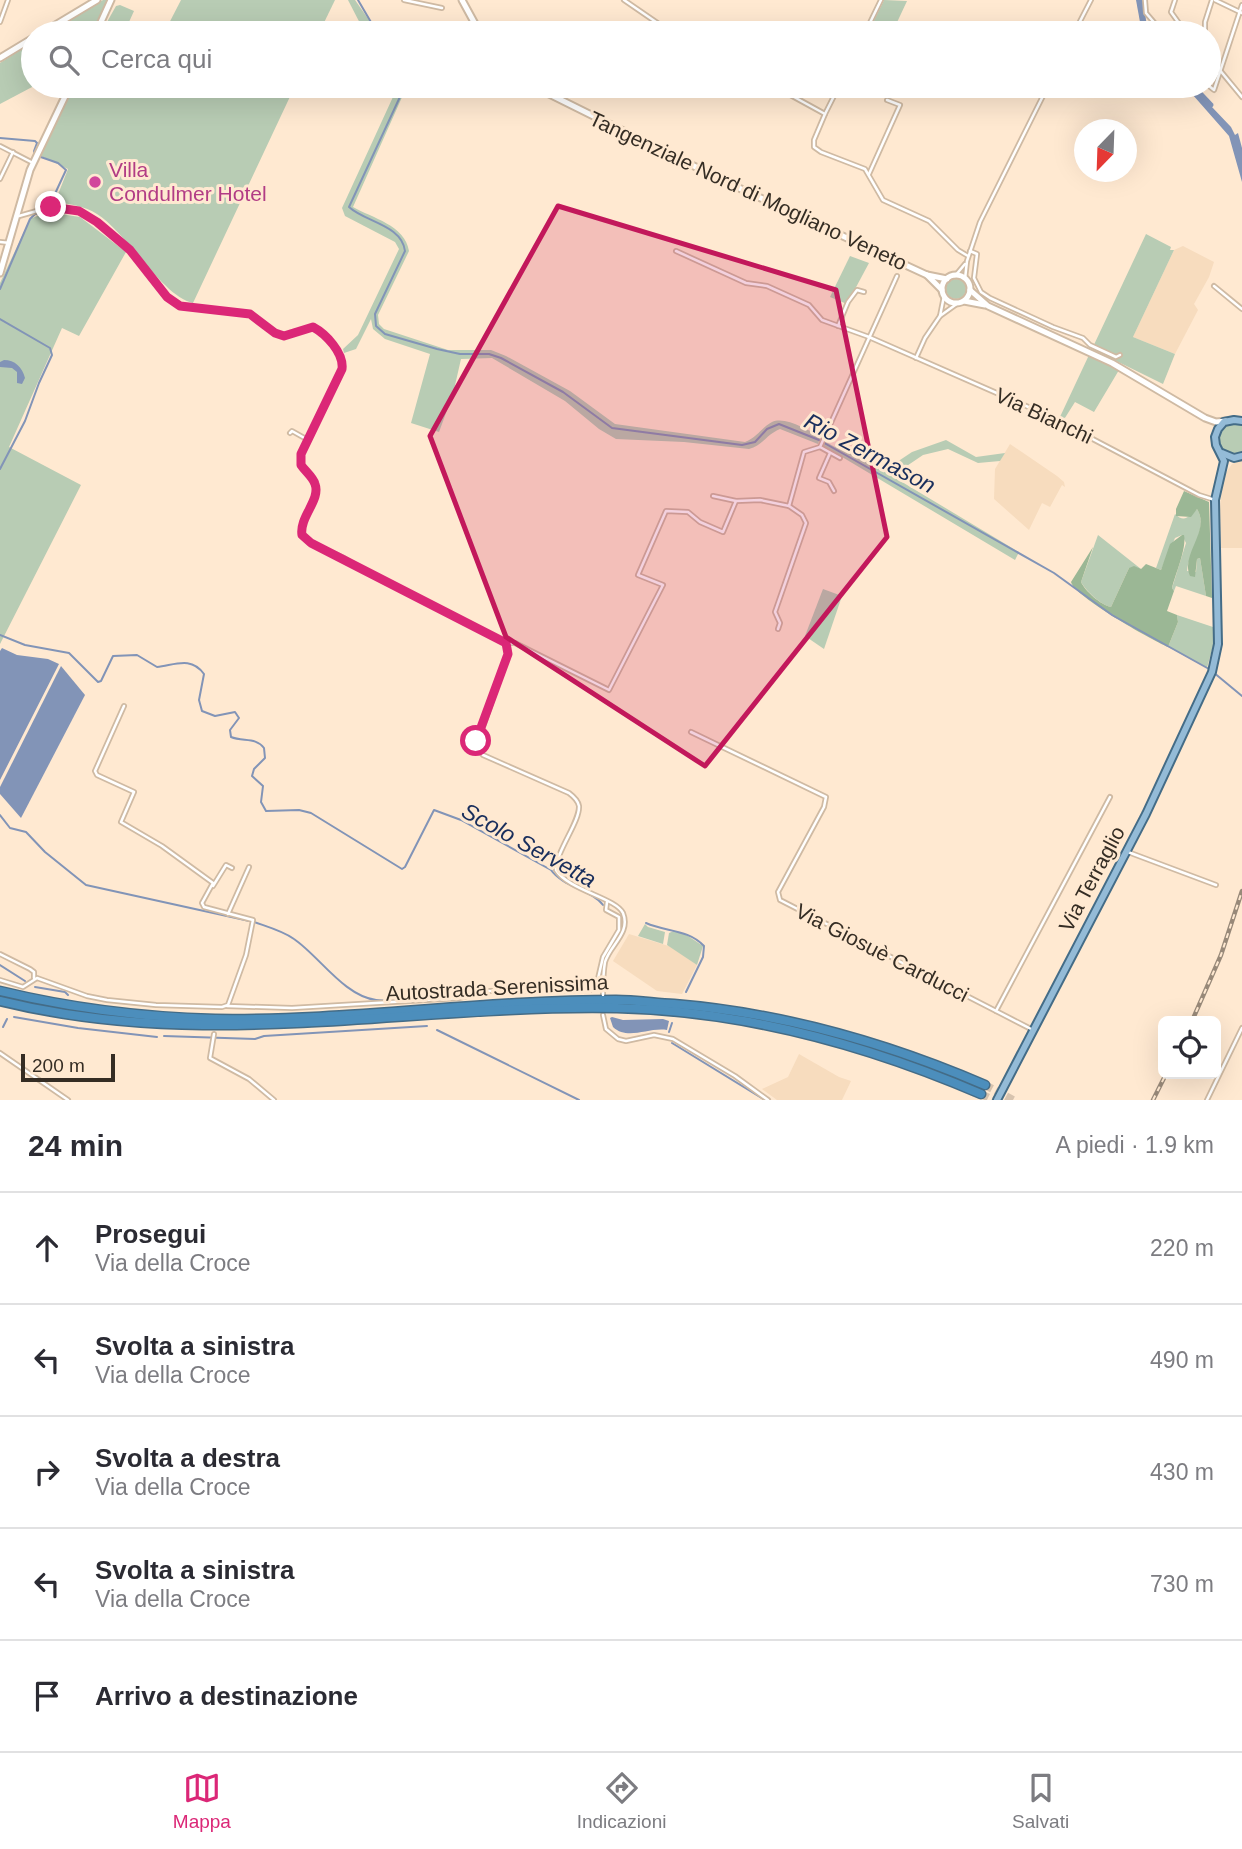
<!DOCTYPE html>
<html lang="it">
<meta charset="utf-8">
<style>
:root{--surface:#fff;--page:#f7f7f7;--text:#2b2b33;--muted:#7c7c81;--line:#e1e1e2;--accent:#db2777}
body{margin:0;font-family:Arial,sans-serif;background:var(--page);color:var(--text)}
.controls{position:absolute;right:21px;bottom:21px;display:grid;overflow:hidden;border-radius:10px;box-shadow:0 7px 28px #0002}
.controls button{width:63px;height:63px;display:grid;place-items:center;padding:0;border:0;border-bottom:2px solid var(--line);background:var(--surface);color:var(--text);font:35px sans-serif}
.compass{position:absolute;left:1074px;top:119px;width:63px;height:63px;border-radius:50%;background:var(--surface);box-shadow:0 7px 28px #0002;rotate:203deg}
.scale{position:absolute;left:21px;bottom:18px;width:94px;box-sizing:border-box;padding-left:7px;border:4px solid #352d24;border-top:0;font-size:19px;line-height:24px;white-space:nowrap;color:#352d24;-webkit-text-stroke:5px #ffe9d1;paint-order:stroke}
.stop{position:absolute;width:21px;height:21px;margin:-16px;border:5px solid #db2777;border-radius:50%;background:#fff}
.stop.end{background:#db2777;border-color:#fff;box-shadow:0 2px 7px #0008}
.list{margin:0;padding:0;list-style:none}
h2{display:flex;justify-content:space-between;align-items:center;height:91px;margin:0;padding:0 28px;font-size:30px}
h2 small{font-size:23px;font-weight:400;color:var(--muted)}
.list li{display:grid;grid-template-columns:46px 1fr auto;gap:21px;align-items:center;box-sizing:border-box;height:112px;padding:0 28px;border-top:2px solid var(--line)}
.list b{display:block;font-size:26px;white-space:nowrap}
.list p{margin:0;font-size:23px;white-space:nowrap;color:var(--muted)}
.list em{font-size:23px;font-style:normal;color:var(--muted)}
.icon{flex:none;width:38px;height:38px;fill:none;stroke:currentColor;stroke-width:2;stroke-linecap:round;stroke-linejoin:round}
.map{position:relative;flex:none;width:1242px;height:1100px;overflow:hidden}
.search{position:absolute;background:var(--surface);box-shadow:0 7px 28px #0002;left:21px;right:21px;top:21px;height:77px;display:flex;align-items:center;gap:18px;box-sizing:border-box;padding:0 24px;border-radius:38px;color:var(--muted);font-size:26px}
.sheet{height:651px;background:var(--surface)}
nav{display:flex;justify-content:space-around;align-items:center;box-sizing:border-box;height:98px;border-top:2px solid var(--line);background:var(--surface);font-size:19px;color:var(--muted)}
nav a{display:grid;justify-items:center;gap:4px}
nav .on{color:var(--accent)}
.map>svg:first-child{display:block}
.built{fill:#f7dcbe}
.green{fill:#b8ccb4}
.forest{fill:#9bb795}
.water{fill:#8294b7}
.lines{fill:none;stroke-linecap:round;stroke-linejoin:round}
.stream{stroke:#8294b7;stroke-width:2}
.river{stroke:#8294b7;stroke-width:5}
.highway-tunnel{stroke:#d7c3ae;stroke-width:8;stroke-dasharray:8 4;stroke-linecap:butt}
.street-casing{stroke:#cfbaa3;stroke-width:6}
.secondary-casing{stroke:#cfbaa3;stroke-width:9}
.primary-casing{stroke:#446c87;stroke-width:10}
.highway-casing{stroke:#446c87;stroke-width:11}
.street{stroke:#fff;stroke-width:2.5}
.secondary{stroke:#fff;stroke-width:5}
.primary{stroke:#94bbd7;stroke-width:6}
.highway{stroke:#4c8ebc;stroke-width:8}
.rail-casing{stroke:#988979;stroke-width:4.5}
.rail{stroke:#ffe9d1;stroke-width:2;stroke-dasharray:5;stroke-linecap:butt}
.route{stroke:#db2777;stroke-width:9}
.marked{fill:#c2185b;fill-opacity:0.2;stroke:#c2185b;stroke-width:5;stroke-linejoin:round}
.hotel-dot{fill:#d1479c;stroke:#ffe9d1;stroke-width:2.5}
.labels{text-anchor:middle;stroke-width:6;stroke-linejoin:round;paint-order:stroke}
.hotel-label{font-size:21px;fill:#b23c85;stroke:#ffe9d1;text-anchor:start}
.street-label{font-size:21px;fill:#352d24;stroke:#ffe9d1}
.water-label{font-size:23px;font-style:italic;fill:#192e5c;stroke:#ffe9d1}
</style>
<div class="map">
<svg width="1242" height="1100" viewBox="0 0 1242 1100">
<rect width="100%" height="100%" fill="#ffe9d1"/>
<g class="built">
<path d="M1183 246 1214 262 1209 277 1194 304 1198 310 1175 354 1133 337 1174 250Z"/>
<path d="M1010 444 1057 476 1064 482 1065 487 1062 485 1050 507 1042 503 1029 530 994 499 995 469Z"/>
<path d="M1242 460V548H1221L1220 508 1223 477 1232 464Z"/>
<path d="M629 934 672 947 697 965 682 994 657 991 613 961Z"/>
<path d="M799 1054 839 1077 851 1081 842 1100H777L762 1089 788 1077Z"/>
</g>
<g class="green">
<path d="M103 0H108L93 33H48Z"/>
<path d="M181 0H335L319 33H164Z"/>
<path d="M348 0H355L378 33H365Z"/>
<path d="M884 0 907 1 892 33 869 31Z"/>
<path d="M120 5 134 11 124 33H112L106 30 107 22 116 6Z"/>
<path d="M33 42 34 86 0 104V63Z"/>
<path d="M74 86H295L193 303C163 297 128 234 97 214 85 206 69 204 55 202L68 169 39 155Z"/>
<path d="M398 86H407L353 207C372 218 405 225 409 251L378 315 379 324 384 329 448 350H491L506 356 570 391 615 424 745 442C759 436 762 427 772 422 786 416 808 431 821 436L818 444 780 429C767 434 762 446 749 449L684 442 616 439 599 429 565 401 492 358 461 359 453 394 439 432 411 423 430 354 385 339 373 329 371 319 356 349 344 353 343 349 358 335 399 249 395 242 345 216 342 208Z"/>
<path d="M47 212 80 217 126 252 79 336 62 328 9 447 81 485 0 644V283L30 219Z"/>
<path d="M1146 234 1171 247 1170 250H1174L1133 337 1175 354 1163 384 1092 349Z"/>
<path d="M850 256 869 263 847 304 830 297Z"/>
<circle cx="956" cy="289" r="10"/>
<path d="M1089 355 1119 370 1094 412 1075 402 1063 421 1059 419Z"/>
<path d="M1231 423 1242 425V454L1236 455 1222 449C1216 438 1219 428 1231 423Z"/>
<path d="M946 440 976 457 1005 453 1000 461 978 463 948 449 923 455 892 476 1019 552 1015 560 822 445 824 441 835 447 837 442 885 470 912 452Z"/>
<path d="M1197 509C1209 527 1189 551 1187 571L1196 572 1197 559 1200 558 1206 596 1176 586 1174 591 1172 588 1186 543 1182 535 1175 538 1161 570 1156 568 1175 514C1185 524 1190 515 1197 509Z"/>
<path d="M1098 535 1141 569 1129 568 1111 607C1101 605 1086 591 1081 582Z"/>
<path d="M823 589 842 596 824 649 805 636Z"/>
<path d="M1177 615 1213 627V646L1207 668 1168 647 1178 622Z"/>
<path d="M645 924 648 927 665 932 663 944 638 936Z"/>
<path d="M674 931 685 934 703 946 697 965 667 945 669 933Z"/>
</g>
<g class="forest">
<path d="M1184 491 1209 502 1212 598 1206 596 1200 558 1197 559 1195 577 1190 576C1180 554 1211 531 1197 509L1191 517 1176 516V509Z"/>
<path d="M1182 535H1184C1187 548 1175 575 1172 588L1174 591 1167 611 1177 615 1178 622 1168 647C1150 639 1075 597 1071 582L1093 547 1081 582C1085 591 1101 605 1111 607L1129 568 1134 566 1141 569 1146 564 1161 570 1170 544Z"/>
</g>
<g class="water">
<path d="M1136 0H1143L1148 33H1142Z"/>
<path d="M1185 86H1192L1231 127 1235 135 1238 133 1242 148V182L1229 136Z"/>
<path d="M4 360C15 360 22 367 25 378L22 384 17 383V372L12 368 0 367V362Z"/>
<path d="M2 648 17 655 48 659 59 664 0 780V651Z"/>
<path d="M61 666 85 695 21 818 0 794V787Z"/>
<path d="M612 1017 623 1020 663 1019 669 1021 667 1030C648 1027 628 1041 613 1027L610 1018Z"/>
</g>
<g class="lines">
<g class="stream">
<path d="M358 0 375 29 380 33"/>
<path d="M405 86 349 207C365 222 402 225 405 251L375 314 376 326 385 334 437 349 460 354H489L501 358 563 392 612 428 742 445 755 442 767 429 779 424 819 440 1054 573 1112 615 1209 669"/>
<path d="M0 138 35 141 37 143 34 151 35 155 58 163 66 170 47 211 35 214 30 219 0 289"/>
<path d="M0 319 50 348 52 355 39 383 25 421 0 469"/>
<path d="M0 635 25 645 69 653 98 682 101 681 113 656 137 655 157 667C175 665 191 656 204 674L199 700 202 711 215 716 235 712 239 718 230 730 231 737C243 742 256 737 264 748L265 758 254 769 252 776 263 786 261 802 266 811 299 810 311 813 402 869 405 867 434 810 461 820 551 870C563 887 592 890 603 905"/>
<path d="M1213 672 1242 696"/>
<path d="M0 815 10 828 26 832 45 852 86 885 254 922C268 927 283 931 294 939 319 956 344 996 376 1000 391 1002 409 998 425 996"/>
<path d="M646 923C666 932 688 929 704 946L703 957 686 992"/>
<path d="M0 965 25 981"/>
<path d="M35 987 65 992 68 995"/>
<path d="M14 1017 78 1028 157 1037"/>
<path d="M3 1027 7 1019"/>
<path d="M437 1030 579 1100"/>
<path d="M669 1032 672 1023"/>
<path d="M164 1036 255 1039 264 1036 427 1026"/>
<path d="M672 1043 765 1100"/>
</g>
<path class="river" d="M1193 86 1211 105"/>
<g class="highway-tunnel">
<path d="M985 1085 1013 1100"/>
<path d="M981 1094 993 1100"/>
</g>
<defs>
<g id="street">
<path d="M404 0 442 8"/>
<path d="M624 0 672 33"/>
<path d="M1145 0 1146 13 1163 33"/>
<path d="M1175 0 1171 12 1186 33"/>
<path d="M1215 0 1242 13"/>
<path d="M0 22 8 0"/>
<path d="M865 33 881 0"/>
<path d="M1074 33 1091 0"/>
<path d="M1205 33V22L1212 0"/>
<path d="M1209 57 1242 97"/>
<path d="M774 86 825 114 814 140V147L821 152 865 169 883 200 929 221 958 250 968 256"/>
<path d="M869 86 871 87"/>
<path d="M1209 86 1214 90 1242 5"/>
<path d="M825 114 839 86"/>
<path d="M0 146 33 163"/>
<path d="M869 174 900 105 887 100"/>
<path d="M0 179 13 152"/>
<path d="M19 216 51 207 84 213 130 250 167 297 180 306 250 314 275 333 284 336 313 327C326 334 344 353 342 369L301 454V465C305 471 313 477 315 484 321 500 300 517 302 535L311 543 344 558 367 572 506 643 508 654 476 747 483 755 569 793C573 796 578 800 579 806 580 822 556 851 556 870 568 890 616 898 623 913 631 933 610 945 605 962 603 973 603 984 603 995"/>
<path d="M0 242 10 243"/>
<path d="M676 251 746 283 767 286 809 305 822 320 869 337 1049 416 1199 495 1215 500"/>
<path d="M970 251 977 254 974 278 981 292 990 298 1053 327 1083 338 1090 345 1116 357 1120 355"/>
<path d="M955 276 965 264"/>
<path d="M965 279 967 261 980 222 1048 86"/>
<path d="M1214 286 1242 309"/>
<path d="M944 296 940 316 958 303"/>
<path d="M838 326 848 302 857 290 864 292"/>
<path d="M916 358 925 338 940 316"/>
<path d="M290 433 292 431 308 440"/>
<path d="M820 447 840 458"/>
<path d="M830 453 819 478 829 482 834 491"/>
<path d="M713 496 736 501"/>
<path d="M778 629 780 623 775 612 806 523 802 515 789 506"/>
<path d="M506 643H515L609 690 663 585 638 575 666 511 688 512 700 522 723 532 736 501 760 500 789 506 804 452 820 447 897 276"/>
<path d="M691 732 826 797 824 807 778 892 780 900 1033 1030"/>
<path d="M1128 852 1216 885"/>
<path d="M213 886 226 865 232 868"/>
<path d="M228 914 249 867"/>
<path d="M0 954 30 969 34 972V978"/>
<path d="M0 980 23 987 37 978 87 996 107 1000 156 1005 222 1007 228 1005 246 955 253 920 204 907 202 903 213 883 162 846 121 822 134 792 97 775 95 771 124 706"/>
<path d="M227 1006 292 1008 459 998 488 991 592 990 597 983 603 957 619 930V917L606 910 607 902"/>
<path d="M996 1011 1110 797"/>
<path d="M603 1015 606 1029 618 1039 626 1041 654 1035 673 1039 735 1076 768 1100"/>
<path d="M214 1034 210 1058 249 1079 274 1100"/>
<path d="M0 1053 68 1100"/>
<path d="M1207 1100 1242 1028"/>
</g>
<g id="secondary">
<path d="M462 0 480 33"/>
<path d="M42 33 97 0"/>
<path d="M96 33 111 0"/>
<path d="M0 58 33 38"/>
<path d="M533 86 726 182 927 275 947 279"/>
<path d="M0 273 30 170 70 86"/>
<path d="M927 275 942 290"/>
<circle cx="956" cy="289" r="14"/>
<path d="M970 290 988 306 1112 363 1205 418 1216 422 1226 421"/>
<path d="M964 301 985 305"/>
</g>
<g id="primary">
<path d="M1222 453 1234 458 1242 456"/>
<path d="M997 1100 1146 814 1212 672 1218 644 1215 500 1224 461 1216 445 1215 437 1218 429 1224 422 1234 420 1242 421"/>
</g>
<g id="highway">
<path d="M0 991C70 1008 142 1017 215 1019 349 1021 482 1000 616 1000 635 1000 655 1003 674 1004 783 1013 885 1042 985 1085"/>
<path d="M0 1001C210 1053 407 1004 617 1008 744 1011 865 1044 981 1094"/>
</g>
</defs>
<use href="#street" class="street-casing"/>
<use href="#secondary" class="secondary-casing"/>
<use href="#primary" class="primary-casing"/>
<use href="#highway" class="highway-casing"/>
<use href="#street" class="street"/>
<use href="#secondary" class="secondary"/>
<use href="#primary" class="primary"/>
<use href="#highway" class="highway"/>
<defs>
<g id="rail">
<path d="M1192 1021 1221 955 1242 891"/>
<path d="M1153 1100 1166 1074"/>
</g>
</defs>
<use href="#rail" class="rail-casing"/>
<use href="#rail" class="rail"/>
</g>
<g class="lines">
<path class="route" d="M51 207 79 211 97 222 130 250 167 297 180 306 250 314 275 333 284 336 313 327C326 334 344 353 342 369L301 454V465C305 471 313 477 315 484 321 500 299 517 302 535L311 543 506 643 508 654 476 741"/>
</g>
<path class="marked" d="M558 206 836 290 887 537 705 766 506 637 430 436Z"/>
<circle class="hotel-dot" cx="95" cy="182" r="7"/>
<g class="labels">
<g class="hotel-label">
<text x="109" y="177">Villa<tspan x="109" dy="24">Condulmer Hotel</tspan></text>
</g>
<g class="street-label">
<text transform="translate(748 191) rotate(25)" y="7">Tangenziale Nord di Mogliano Veneto</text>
<text transform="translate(1044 416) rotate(25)" y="7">Via Bianchi</text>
<text transform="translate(1092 879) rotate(-62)" y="7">Via Terraglio</text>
<text transform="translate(882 953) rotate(27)" y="7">Via Giosuè Carducci</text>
<text transform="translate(497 988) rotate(-3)" y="7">Autostrada Serenissima</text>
</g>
<g class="water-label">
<text transform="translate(870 453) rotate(28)" y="8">Rio Zermason</text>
<text transform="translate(529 845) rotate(29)" y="8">Scolo Servetta</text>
</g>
</g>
</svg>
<div class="controls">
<button><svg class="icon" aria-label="locate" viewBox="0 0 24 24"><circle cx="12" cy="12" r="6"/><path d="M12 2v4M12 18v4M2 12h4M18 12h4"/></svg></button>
</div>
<svg class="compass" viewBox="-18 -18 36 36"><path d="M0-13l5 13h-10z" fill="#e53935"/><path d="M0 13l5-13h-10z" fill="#7c7c81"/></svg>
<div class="scale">200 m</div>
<div class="stop" style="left:476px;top:741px"></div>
<div class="stop end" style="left:51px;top:207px"></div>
<div class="search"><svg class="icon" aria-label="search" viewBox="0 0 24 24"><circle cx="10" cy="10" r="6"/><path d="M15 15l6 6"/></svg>Cerca qui</div>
</div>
<section class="sheet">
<h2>24 min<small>A piedi · 1.9 km</small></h2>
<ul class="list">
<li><svg class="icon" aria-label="ahead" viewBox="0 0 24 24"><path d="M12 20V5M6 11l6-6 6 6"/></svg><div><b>Prosegui</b><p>Via della Croce</p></div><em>220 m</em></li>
<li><svg class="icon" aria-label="left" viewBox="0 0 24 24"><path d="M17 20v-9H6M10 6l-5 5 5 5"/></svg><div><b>Svolta a sinistra</b><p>Via della Croce</p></div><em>490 m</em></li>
<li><svg class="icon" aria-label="right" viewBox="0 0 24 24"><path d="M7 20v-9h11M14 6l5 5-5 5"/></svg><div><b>Svolta a destra</b><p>Via della Croce</p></div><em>430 m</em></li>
<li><svg class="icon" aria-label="left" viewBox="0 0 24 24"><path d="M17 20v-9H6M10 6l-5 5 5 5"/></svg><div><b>Svolta a sinistra</b><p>Via della Croce</p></div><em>730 m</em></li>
<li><svg class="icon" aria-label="arrive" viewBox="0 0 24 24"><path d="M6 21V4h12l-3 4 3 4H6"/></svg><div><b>Arrivo a destinazione</b></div></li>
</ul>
</section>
<nav>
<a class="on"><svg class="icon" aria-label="map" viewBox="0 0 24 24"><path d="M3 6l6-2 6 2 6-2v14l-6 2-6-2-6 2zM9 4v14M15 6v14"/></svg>Mappa</a>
<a><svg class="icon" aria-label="directions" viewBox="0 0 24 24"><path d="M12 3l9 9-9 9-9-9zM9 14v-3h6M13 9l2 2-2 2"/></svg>Indicazioni</a>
<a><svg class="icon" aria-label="saved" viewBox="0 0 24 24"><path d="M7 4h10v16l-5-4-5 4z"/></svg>Salvati</a>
</nav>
